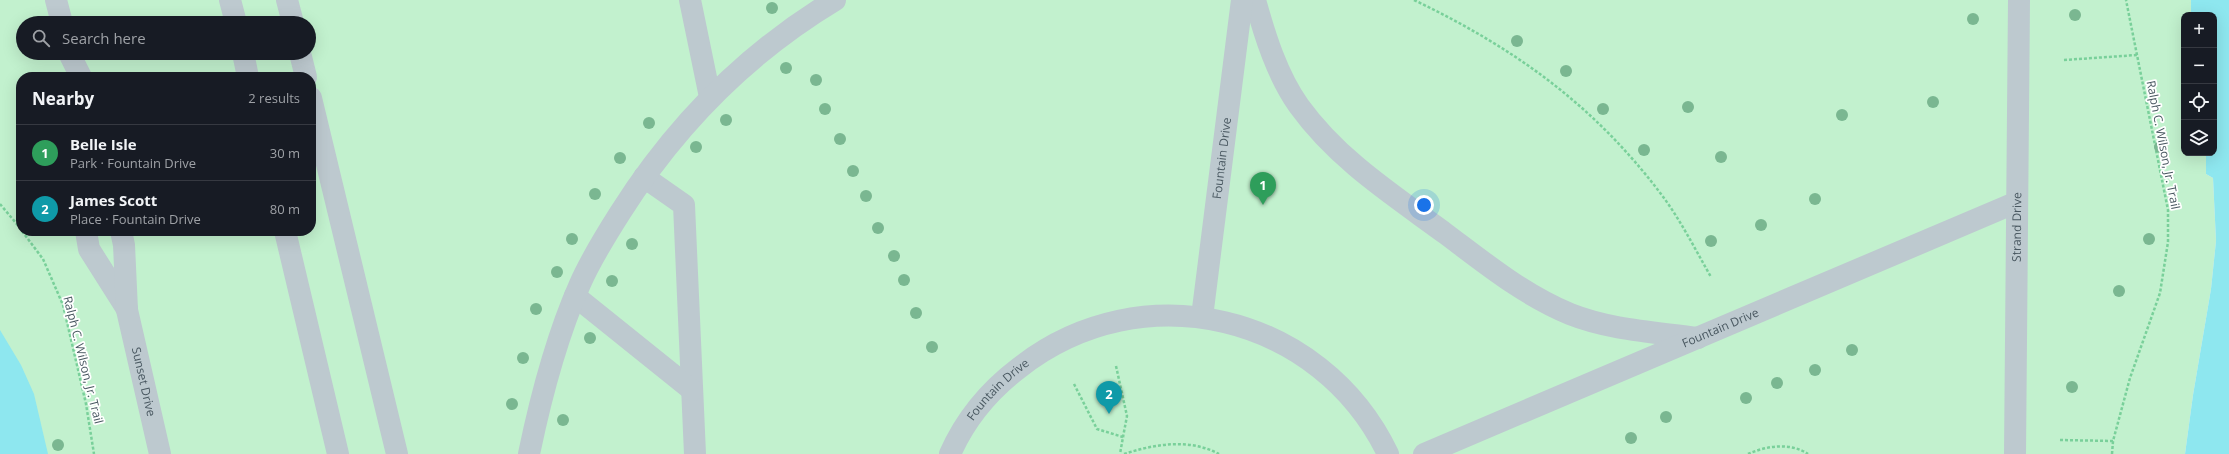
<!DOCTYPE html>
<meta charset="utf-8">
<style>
:root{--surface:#171b24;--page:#242831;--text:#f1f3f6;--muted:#9ea1a6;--line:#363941;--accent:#178dea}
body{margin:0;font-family:"Open Sans",sans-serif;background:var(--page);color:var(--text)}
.controls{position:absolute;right:12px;top:12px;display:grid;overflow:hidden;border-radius:8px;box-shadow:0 4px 16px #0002}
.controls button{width:36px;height:36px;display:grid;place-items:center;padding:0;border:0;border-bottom:1px solid var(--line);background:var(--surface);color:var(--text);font:20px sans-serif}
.you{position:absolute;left:1424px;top:205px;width:14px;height:14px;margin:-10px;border:3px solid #fff;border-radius:50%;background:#1a73e8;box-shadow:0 0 0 6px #1a73e833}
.badge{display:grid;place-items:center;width:26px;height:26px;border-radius:50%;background:var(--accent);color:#fff;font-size:13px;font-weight:700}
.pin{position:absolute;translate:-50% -33px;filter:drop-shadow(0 1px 2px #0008)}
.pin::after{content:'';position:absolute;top:21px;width:14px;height:12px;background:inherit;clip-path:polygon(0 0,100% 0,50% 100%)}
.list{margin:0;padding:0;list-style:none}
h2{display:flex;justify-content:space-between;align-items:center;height:52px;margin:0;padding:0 16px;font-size:17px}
h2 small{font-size:13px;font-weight:400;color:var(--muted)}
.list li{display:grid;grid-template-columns:26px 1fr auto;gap:12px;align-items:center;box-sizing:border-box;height:56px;padding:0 16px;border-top:1px solid var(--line)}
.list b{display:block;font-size:15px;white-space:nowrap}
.list p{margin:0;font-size:13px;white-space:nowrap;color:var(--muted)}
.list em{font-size:13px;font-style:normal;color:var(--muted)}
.icon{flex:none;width:22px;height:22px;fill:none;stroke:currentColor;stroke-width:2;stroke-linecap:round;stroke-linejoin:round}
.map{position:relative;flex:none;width:2229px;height:454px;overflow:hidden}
.search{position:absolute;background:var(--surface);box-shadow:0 4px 16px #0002;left:16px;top:16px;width:300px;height:44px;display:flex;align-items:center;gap:10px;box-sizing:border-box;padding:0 14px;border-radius:22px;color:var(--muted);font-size:15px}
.panel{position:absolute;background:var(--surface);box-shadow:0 4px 16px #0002;left:16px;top:72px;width:300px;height:164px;border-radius:16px}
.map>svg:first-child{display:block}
.green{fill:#c2f1ce;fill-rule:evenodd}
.water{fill:#8ee7ef}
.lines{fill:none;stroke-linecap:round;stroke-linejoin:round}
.path{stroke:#79d09a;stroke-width:2.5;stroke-dasharray:3 2;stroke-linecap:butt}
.minor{stroke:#bdc9cf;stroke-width:22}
.tree{fill:#7ab791}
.labels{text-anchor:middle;stroke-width:3.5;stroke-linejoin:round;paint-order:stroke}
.street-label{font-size:12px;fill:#495861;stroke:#fff}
</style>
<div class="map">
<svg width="2229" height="454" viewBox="0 0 2229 454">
<rect width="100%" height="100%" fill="#f5f2f3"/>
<path class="green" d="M0 0H2191V15H2184V153H2206V174L2213 178 2216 241 2211 289 2193 395 2185 454H0ZM23 23H309V53H23ZM21 77H311V231H21Z"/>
<g class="water">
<path d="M2191 0H2229V454H2185L2193 395 2211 289 2216 241 2213 178 2206 174V153H2214V15H2191Z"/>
<path d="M0 330 21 365 34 394 48 454H0Z"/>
</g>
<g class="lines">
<g class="path">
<path d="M1414 0C1514 48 1593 104 1661 194 1680 219 1695 249 1711 277"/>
<path d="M2064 60 2137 55"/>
<path d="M0 204 21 229"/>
<path d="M22 231 43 259 63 305 86 404 94 454"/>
<path d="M1116 366 1127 416 1123 437"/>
<path d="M1074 384 1097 429 1123 437 1120 454"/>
<path d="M2060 440 2113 441"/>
<path d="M1124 454C1155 444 1189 438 1219 454"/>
<path d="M1748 454C1766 446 1790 442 1808 454"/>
<path d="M2112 454 2113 441 2130 378 2160 293 2168 242V210L2126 0"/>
</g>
<g class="minor">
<path d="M56 0 62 23"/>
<path d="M230 0 236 23"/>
<path d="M287 0 293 23"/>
<path d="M690 0 710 97"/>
<path d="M1255 0C1265 36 1277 75 1299 106 1338 160 1393 195 1446 234 1486 264 1524 295 1570 314 1610 330 1655 332 1698 338"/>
<path d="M69 53 81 77"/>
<path d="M243 53 248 77"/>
<path d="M300 53 306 77"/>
<path d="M311 98 397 454"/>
<path d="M644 177 684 205 695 454"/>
<path d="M86 231 89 249 127 309"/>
<path id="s1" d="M121 231 124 245 127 310 160 454"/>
<path d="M285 231 338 454"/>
<path d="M575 296 692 390"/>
<path id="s2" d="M1202 317 1242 0"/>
<path d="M529 454C541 396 556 338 580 284 591 259 606 235 620 213 675 126 747 53 835 0"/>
<path id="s3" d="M950 454C965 420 990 390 1019 368 1142 271 1321 314 1388 454"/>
<path id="s4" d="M1424 454 2017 202"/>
<path id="s5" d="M2015 454 2019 0"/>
</g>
</g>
<g class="tree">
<circle cx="772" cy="8" r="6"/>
<circle cx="2075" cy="15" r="6"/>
<circle cx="1973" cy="19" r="6"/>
<circle cx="1517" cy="41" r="6"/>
<circle cx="786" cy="68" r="6"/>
<circle cx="1566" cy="71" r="6"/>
<circle cx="816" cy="80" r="6"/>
<circle cx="1933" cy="102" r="6"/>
<circle cx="1688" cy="107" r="6"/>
<circle cx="825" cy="109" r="6"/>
<circle cx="1603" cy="109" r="6"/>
<circle cx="1842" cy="115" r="6"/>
<circle cx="726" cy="120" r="6"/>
<circle cx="649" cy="123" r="6"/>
<circle cx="840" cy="139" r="6"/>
<circle cx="696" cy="147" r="6"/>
<circle cx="2160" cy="147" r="6"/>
<circle cx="1644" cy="150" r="6"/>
<circle cx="1721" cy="157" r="6"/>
<circle cx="620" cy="158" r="6"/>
<circle cx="853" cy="171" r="6"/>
<circle cx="595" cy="194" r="6"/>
<circle cx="866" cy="196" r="6"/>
<circle cx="1815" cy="199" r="6"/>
<circle cx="1761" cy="225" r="6"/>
<circle cx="878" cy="228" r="6"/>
<circle cx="572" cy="239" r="6"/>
<circle cx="2149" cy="239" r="6"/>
<circle cx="1711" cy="241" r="6"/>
<circle cx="632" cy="244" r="6"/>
<circle cx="894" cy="256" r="6"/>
<circle cx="557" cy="272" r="6"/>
<circle cx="904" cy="280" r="6"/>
<circle cx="612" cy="281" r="6"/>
<circle cx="2119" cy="291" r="6"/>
<circle cx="536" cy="309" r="6"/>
<circle cx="916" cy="313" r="6"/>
<circle cx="590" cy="338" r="6"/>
<circle cx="932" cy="347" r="6"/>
<circle cx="1852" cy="350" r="6"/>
<circle cx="523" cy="358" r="6"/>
<circle cx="1815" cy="370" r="6"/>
<circle cx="1777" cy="383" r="6"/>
<circle cx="2072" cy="387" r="6"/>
<circle cx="1746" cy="398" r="6"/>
<circle cx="512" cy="404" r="6"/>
<circle cx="1666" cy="417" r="6"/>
<circle cx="563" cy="420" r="6"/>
<circle cx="1631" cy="438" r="6"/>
<circle cx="58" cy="445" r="6"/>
</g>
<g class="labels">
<g class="street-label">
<text transform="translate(2163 145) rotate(79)" y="4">Ralph C. Wilson, Jr. Trail</text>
<text dy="4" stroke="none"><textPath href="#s2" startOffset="160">Fountain Drive</textPath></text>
<text dy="4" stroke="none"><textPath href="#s5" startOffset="227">Strand Drive</textPath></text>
<text dy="4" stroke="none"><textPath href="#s4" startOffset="322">Fountain Drive</textPath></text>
<text transform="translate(83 360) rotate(76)" y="4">Ralph C. Wilson, Jr. Trail</text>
<text dy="4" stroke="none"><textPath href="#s1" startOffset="153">Sunset Drive</textPath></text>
<text dy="4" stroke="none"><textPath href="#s3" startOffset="81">Fountain Drive</textPath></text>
</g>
</g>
</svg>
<div class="controls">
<button>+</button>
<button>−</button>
<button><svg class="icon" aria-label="locate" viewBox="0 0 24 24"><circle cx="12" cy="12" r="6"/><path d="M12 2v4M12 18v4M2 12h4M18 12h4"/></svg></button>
<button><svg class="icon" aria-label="layers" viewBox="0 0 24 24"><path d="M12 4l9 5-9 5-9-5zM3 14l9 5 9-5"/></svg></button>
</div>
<div class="you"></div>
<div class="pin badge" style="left:1263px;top:205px;background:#2e9e5b">1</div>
<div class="pin badge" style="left:1109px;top:414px;background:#0f9aa8">2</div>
<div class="search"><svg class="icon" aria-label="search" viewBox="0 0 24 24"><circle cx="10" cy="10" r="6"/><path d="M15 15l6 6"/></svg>Search here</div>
<section class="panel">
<h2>Nearby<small>2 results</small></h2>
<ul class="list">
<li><span class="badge" style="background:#2e9e5b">1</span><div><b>Belle Isle</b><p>Park · Fountain Drive</p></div><em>30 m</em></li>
<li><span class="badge" style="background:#0f9aa8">2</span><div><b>James Scott</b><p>Place · Fountain Drive</p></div><em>80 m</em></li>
</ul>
</section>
</div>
